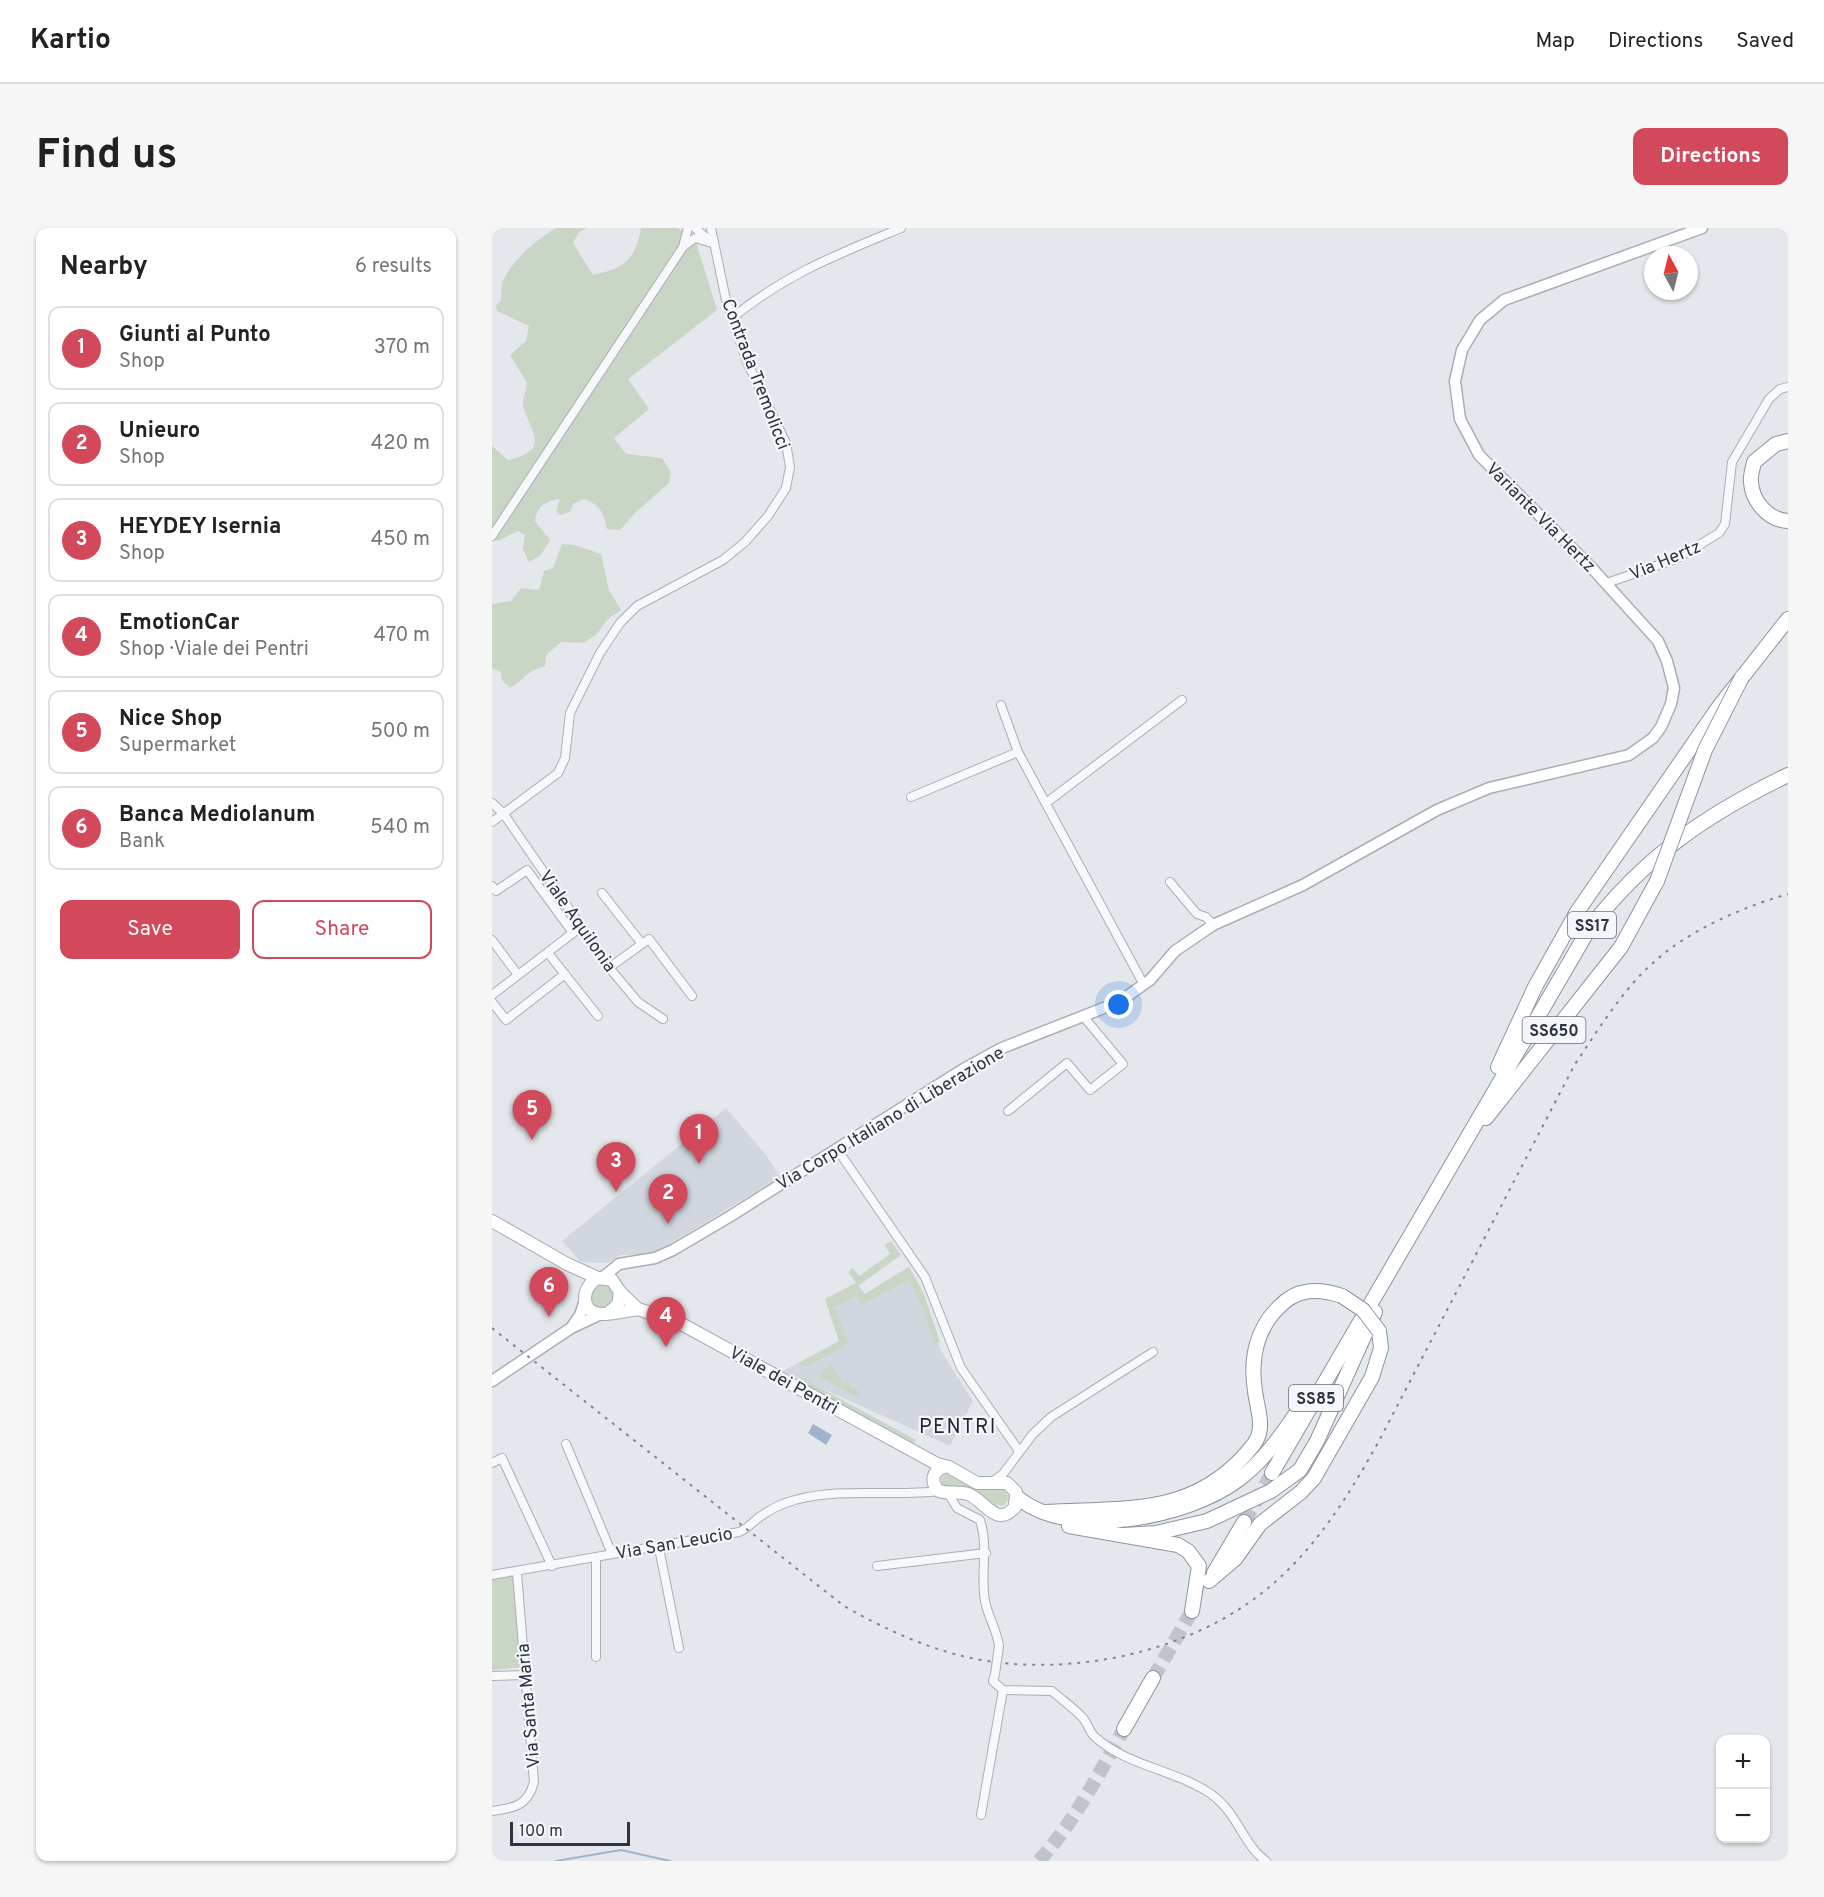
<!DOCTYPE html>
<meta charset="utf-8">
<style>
:root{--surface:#fff;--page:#f6f6f6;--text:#222;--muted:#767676;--line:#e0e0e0;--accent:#d1495b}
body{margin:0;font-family:Overpass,sans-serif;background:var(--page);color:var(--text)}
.controls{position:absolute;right:18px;bottom:18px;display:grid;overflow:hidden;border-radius:12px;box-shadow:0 2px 4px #0004}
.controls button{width:54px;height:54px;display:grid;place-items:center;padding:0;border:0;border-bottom:2px solid var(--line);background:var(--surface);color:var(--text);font:30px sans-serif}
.compass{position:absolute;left:1152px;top:18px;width:54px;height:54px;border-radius:50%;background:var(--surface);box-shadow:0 2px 4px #0004;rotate:353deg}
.scale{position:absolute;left:18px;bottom:15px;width:120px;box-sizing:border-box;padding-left:6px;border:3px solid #2b3445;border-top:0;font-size:16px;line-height:21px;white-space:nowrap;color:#2b3445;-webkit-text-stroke:4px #f4f6f9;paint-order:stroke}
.you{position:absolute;left:627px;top:777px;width:21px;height:21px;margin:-15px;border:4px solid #fff;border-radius:50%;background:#1a73e8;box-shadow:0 0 0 9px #1a73e833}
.badge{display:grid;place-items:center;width:39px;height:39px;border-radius:50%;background:var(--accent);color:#fff;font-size:20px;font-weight:700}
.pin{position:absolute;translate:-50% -50px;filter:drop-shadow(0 2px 3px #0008)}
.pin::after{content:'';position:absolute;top:32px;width:21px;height:18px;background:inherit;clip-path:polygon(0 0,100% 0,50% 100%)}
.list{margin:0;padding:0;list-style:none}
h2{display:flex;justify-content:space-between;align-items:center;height:78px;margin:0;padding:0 24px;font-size:26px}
h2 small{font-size:20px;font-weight:400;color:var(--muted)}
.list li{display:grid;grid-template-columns:39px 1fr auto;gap:18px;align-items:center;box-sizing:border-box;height:84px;margin:0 12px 12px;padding:0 12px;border:2px solid var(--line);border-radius:12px}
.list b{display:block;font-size:22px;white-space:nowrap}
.list p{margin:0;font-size:20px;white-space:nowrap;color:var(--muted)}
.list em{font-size:20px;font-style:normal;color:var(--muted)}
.actions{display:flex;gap:12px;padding:18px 24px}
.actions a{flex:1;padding:14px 0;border:2px solid var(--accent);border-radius:12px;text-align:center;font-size:21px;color:var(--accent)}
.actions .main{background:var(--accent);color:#fff}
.map{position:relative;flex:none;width:1296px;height:1633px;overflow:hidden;border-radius:12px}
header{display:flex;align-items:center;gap:36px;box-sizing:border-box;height:84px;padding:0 30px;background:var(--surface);border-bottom:2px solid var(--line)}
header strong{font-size:28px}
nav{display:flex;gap:33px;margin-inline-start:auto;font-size:21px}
.intro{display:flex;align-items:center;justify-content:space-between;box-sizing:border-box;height:144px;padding:0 36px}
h1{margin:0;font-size:42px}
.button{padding:15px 27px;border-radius:12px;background:var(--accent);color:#fff;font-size:21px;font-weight:700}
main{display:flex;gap:36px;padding:0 36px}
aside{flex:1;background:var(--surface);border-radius:12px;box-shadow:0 2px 4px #0004}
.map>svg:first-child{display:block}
.built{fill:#d2d6de}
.green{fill:#c9d6c5}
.water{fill:#9fb4cc}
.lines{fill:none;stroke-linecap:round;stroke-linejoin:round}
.stream{stroke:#9fb4cc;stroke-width:2}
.highway-tunnel{stroke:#bfc3cb;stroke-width:14;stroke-dasharray:14 7;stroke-linecap:butt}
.street-casing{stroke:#a9aeb7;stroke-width:10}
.secondary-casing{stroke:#a9aeb7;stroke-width:13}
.primary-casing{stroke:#a3abb8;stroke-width:14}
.highway-casing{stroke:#8b94a3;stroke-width:16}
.street{stroke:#f7f8fa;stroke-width:8}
.secondary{stroke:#fff;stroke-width:10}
.primary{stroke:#fff;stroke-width:12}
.highway{stroke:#fff;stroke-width:14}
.rail{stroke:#7d8696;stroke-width:2;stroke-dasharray:3 6;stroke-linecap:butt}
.street-bridge-casing{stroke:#a9aeb7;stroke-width:10;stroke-linecap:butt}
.highway-bridge-casing{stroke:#8b94a3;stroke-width:16;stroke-linecap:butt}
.street-bridge{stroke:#f7f8fa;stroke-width:8}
.highway-bridge{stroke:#fff;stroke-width:14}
.labels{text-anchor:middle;stroke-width:4.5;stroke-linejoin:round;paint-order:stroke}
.shield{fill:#f4f6f9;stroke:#676e7b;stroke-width:1.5}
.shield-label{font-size:16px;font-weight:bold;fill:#2b3445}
.street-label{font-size:18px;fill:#2b3445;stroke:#f4f6f9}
.neighbourhood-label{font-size:20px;letter-spacing:1.5px;fill:#1d2536;stroke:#f4f6f9}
</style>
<header>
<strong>Kartio</strong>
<nav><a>Map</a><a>Directions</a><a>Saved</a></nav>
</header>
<div class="intro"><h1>Find us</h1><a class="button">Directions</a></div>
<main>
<aside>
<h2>Nearby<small>6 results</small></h2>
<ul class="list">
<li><span class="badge">1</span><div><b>Giunti al Punto</b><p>Shop</p></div><em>370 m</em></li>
<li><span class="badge">2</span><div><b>Unieuro</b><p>Shop</p></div><em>420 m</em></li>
<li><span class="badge">3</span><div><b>HEYDEY Isernia</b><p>Shop</p></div><em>450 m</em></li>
<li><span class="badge">4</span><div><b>EmotionCar</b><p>Shop · Viale dei Pentri</p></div><em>470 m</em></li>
<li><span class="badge">5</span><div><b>Nice Shop</b><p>Supermarket</p></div><em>500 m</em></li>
<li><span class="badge">6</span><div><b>Banca Mediolanum</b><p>Bank</p></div><em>540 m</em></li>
</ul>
<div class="actions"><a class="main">Save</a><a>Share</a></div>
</aside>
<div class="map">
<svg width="1296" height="1633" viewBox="0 0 1296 1633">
<rect width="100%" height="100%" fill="#e4e7ec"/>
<g class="built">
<path d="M234 880 274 927 288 949 163 1025 129 1027 115 1035 89 1034 70 1013Z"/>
<path d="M417 1039 449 1123 481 1173 458 1218 291 1143 347 1113 333 1071 364 1055 373 1066Z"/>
</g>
<g class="green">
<path d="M65 0H95L87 4 81 15 101 47C133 40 143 32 149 0H186L204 14 225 82 136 151 157 181 122 210 134 226 170 230 179 244 177 255 144 284 128 302 115 301C112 285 108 277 92 271L81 276 78 284 68 287 64 283 68 271C55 272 44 279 43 293L58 312 49 327 37 334 31 321 33 307 26 303 6 313 0 311V218L16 232C61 221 38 205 31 178 30 172 35 162 35 155L18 127 34 113 37 98 5 83 4 77 9 73C9 65 9 56 13 49 22 31 47 9 65 0Z"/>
<path d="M70 316 83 317 109 326 117 362 129 382 115 392 105 406 92 415 69 414 54 427 53 438C33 444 34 450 18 460L10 452 9 444 0 440V376L19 373 29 360 47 362 52 343 61 340Z"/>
<path d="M399 1013 409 1027 366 1058 373 1066 417 1039 431 1064 448 1114 443 1117 431 1080 417 1052 369 1077 364 1068 343 1079 356 1116 316 1138H308L306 1136 347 1113 333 1071 364 1055 356 1044 361 1040 367 1048 398 1026 393 1017Z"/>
<path d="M110 1054 122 1060 124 1072 114 1082 105 1081 98 1074 99 1060Z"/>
<path d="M340 1137 351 1156 356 1154 360 1161 363 1160 369 1166 365 1169 328 1149 330 1143Z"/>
<path d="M308 1149 424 1212 422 1215 306 1152Z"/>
<path d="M454 1246 484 1260H510L515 1265 516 1272 512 1277 504 1278 482 1263 451 1259 449 1250Z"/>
<path d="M23 1348 32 1439 0 1442V1350Z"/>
</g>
<path class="water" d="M321 1196 340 1207 334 1217 316 1205Z"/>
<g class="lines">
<g class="stream">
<path d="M64 1633 129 1622 178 1633"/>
<path d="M1289 1633 1296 1629"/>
</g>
<g class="highway-tunnel">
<path d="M752 1294 780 1245"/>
<path d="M661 1450 700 1383"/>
<path d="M547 1633C582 1594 607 1546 632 1501"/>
</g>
<defs>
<g id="street">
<path d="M203 0 217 12"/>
<path d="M192 18 203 10 220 15"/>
<path d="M240 90C296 45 344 27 409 0"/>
<path d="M0 308 191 19 196 0"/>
<path d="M1115 355 1184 331 1227 305 1233 296 1240 234 1277 171 1288 161 1296 159"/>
<path d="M509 477 526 524 652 757"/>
<path d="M419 569 526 524"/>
<path d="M0 575 11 585 120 743 146 774 171 791"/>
<path d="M554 575 690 472"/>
<path d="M0 594 66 545 73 530 78 485 108 425 128 395 145 378 231 332 253 314 276 288 294 260 298 239 294 215 255 134 234 72 219 0"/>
<path d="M678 654 705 686 714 689 721 697"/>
<path d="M0 658 4 663 35 642 81 705"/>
<path d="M110 665 150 716"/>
<path d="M0 712 26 747"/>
<path d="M56 725 106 788"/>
<path d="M118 739 157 711 200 768"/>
<path d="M0 767 90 698"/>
<path d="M0 774 14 792 73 746"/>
<path d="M516 883 575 835 598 862 631 836 591 788"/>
<path d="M345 921 433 1049 469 1140 527 1223"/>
<path d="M74 1216 120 1326"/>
<path d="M0 1235 10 1230 60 1338"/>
<path d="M501 1253 511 1246 541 1206 559 1189 661 1124"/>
<path d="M456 1265 465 1280 488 1292C497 1319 488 1345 493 1373 496 1389 505 1402 507 1418"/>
<path d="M167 1320 187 1420"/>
<path d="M104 1329V1429"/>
<path d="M385 1338 494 1325"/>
<path d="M0 1347 247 1304C256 1301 261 1293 269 1288 279 1281 291 1275 303 1272 350 1259 399 1269 447 1263"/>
<path d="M503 1446 501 1453 511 1462 560 1463C570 1472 582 1480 591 1490 596 1496 598 1505 603 1509 635 1538 684 1542 719 1566 746 1585 751 1617 774 1633"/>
<path d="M0 1448 33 1447"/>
<path d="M0 1583C22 1580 36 1578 42 1554L25 1345"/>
<path d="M489 1587 511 1462"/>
</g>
<g id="secondary">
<path d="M110 1050 127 1036 163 1030 181 1022 237 989 470 842 510 820 627 774 658 752 683 723 721 697 811 657 945 582 997 560 1137 527 1161 510 1169 499 1179 476 1182 460 1175 433 1166 413 1099 339 987 227 968 191 963 153 970 122 988 92 1012 72 1210 0"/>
<path d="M79 1100 88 1087 93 1072"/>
<path d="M0 1153 79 1100 109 1086"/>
</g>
<g id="primary">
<path d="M0 993 75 1036 106 1050"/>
<path d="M128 1064 146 1081 186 1094 445 1236 457 1239 485 1255H515L524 1264 523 1279C504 1301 493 1272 476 1266 466 1263 456 1266 447 1263 438 1254 440 1243 452 1239"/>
<path d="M115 1086 126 1077 128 1064 120 1052 106 1050C91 1057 86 1082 107 1086 119 1087 134 1083 146 1081"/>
</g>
<g id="highway">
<path d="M1296 213 1284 216 1262 234C1261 240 1258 248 1259 254 1260 273 1276 292 1296 293"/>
<path d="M1006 839 1043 759 1085 684 1226 480 1296 391"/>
<path d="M994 890 1129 719 1165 653"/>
<path d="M780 1245 1097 701C1152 629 1215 586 1296 547"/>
<path d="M525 1269C577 1313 695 1290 746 1252 771 1234 791 1205 808 1180"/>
<path d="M553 1284C635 1279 705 1290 762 1216 774 1200 765 1181 763 1163 758 1132 764 1101 787 1079 805 1060 826 1060 850 1068"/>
<path d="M577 1298 686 1317 696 1323 707 1338 700 1383"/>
<path d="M632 1307 664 1305 715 1293 779 1263 808 1242 825 1213 883 1084"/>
<path d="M722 1345 752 1294"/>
<path d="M717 1353 743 1331 768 1296 809 1264 822 1250 880 1149 889 1120 887 1103"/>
<path d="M632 1501 661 1450"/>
</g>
</defs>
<use href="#street" class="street-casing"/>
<use href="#secondary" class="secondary-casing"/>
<use href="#primary" class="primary-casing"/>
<use href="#highway" class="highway-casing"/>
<use href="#street" class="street"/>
<use href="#secondary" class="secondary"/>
<use href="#primary" class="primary"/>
<use href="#highway" class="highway"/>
<path class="rail" d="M0 1100 352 1378C396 1403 444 1425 495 1433 582 1446 682 1426 755 1376 815 1335 854 1273 888 1211L1083 836C1107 801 1130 762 1162 734 1197 702 1251 679 1296 666"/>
<defs>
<path id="street-bridge" d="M503 1446 507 1418"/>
<g id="highway-bridge">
<path d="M1165 653 1213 522 1250 449"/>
<path d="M850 1068 871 1082 887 1103"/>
</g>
</defs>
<use href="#street-bridge" class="street-bridge-casing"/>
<use href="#highway-bridge" class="highway-bridge-casing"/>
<use href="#street-bridge" class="street-bridge"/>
<use href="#highway-bridge" class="highway-bridge"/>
</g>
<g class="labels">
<g class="shield">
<rect x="1076" y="684" width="48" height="26" rx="4.5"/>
<rect x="1030.5" y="789" width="63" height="26" rx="4.5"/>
<rect x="797" y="1157" width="54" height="26" rx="4.5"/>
</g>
<g class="shield-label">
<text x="1100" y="703">SS17</text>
<text x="1062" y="808">SS650</text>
<text x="824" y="1176">SS85</text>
</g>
<g class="street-label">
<text transform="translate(264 146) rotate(69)" y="6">Contrada Tremolicci</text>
<text transform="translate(1049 289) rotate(45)" y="6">Variante Via Hertz</text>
<text transform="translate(1173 332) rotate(-23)" y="6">Via Hertz</text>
<text transform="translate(86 693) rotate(55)" y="6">Viale Aquilonia</text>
<text transform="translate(398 890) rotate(-31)" y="6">Via Corpo Italiano di Liberazione</text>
<text transform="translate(292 1152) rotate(29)" y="6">Viale dei Pentri</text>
<text transform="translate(182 1315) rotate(-10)" y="6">Via San Leucio</text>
<text transform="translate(36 1478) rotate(-95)" y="6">Via Santa Maria</text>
</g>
<g class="neighbourhood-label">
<text x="466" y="1205">PENTRI</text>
</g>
</g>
</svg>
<div class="controls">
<button>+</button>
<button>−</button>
</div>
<svg class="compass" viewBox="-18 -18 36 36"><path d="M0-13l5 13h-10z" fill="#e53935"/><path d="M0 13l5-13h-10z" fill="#767676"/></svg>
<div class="scale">100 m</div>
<div class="you"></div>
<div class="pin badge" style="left:207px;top:936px">1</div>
<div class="pin badge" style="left:176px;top:996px">2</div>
<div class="pin badge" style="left:124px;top:964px">3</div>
<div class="pin badge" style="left:174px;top:1119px">4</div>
<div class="pin badge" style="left:40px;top:912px">5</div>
<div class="pin badge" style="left:57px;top:1089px">6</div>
</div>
</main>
